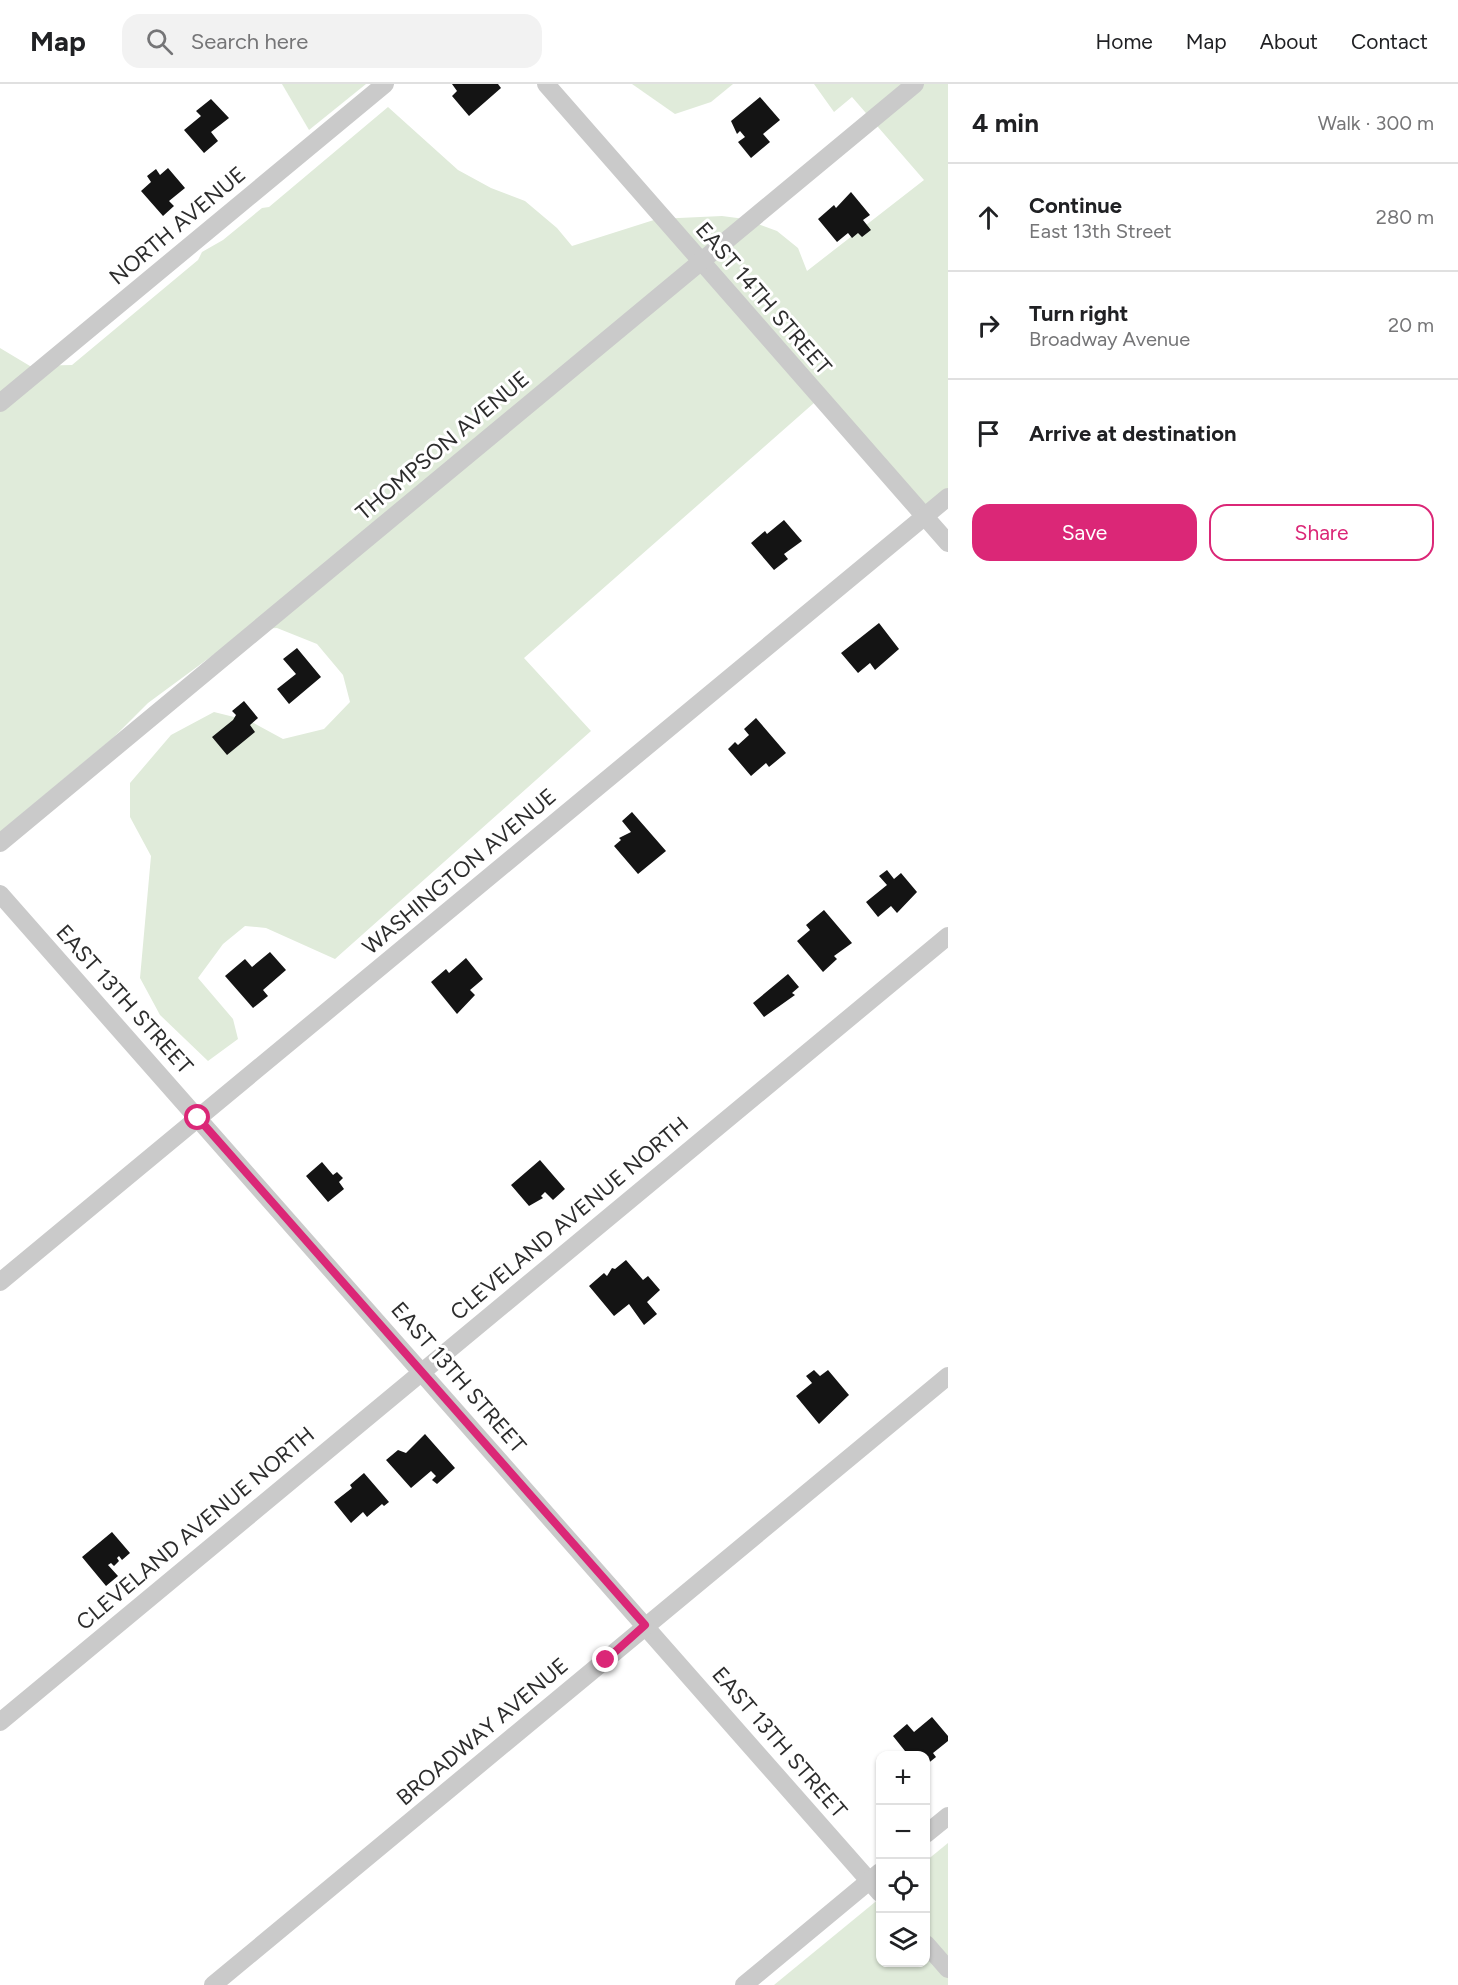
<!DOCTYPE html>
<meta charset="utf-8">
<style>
:root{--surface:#fff;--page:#f2f2f2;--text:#202124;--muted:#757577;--line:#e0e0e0;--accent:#db2777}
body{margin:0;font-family:Figtree,sans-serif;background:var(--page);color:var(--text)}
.controls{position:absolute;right:18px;bottom:18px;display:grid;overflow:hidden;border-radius:12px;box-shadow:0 2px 4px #0004}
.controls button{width:54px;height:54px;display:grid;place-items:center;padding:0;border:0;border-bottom:2px solid var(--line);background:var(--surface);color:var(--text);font:30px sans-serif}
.stop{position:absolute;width:18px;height:18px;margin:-14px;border:4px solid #db2777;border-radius:50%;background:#fff}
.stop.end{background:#db2777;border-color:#fff;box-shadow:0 2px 6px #0008}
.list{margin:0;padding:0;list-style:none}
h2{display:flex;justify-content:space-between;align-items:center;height:78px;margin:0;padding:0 24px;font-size:26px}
h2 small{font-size:20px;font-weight:400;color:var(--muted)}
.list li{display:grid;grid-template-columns:39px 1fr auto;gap:18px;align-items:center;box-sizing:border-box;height:108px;padding:0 24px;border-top:2px solid var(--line)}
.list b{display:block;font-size:22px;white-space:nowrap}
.list p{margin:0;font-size:20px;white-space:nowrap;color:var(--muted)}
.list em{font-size:20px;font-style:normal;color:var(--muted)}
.actions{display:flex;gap:12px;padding:18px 24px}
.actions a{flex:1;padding:14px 0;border:2px solid var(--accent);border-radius:18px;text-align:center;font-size:21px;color:var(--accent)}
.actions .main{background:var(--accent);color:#fff}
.icon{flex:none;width:33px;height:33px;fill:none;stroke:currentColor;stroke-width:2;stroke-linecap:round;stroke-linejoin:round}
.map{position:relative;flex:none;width:948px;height:1901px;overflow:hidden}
header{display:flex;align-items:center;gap:36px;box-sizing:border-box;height:84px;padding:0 30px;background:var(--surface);border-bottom:2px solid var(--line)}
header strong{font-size:28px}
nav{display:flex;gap:33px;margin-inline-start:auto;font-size:21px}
.search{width:420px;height:54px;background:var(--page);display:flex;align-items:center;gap:15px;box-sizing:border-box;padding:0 21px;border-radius:18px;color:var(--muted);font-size:22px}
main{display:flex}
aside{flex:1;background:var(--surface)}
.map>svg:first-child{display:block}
.green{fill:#e0ebda}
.building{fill:#141414}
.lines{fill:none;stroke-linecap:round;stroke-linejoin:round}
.minor{stroke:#cacaca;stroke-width:18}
.route{stroke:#db2777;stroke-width:8}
.labels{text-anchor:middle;stroke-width:6;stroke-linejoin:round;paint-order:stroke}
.street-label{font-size:22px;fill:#2d2d2d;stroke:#fff}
</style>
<header>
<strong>Map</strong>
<div class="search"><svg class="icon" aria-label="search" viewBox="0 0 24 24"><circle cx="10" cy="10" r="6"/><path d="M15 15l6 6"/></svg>Search here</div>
<nav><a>Home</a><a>Map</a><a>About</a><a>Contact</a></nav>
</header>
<main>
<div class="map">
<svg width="948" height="1901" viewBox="0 0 948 1901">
<rect width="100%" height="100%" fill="#fff"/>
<g class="green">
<path d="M282 0H366L309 46Z"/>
<path d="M632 0H733L711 18 675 30Z"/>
<path d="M814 0H948V409L917 434 823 311 524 574 591 647 335 875 266 844 245 842 223 860 198 894 233 935 238 955 208 977 160 931 140 894 151 772 130 733V699L171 651 214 628 250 637 283 655 324 645 350 618 343 591 317 560 277 544 247 546 148 619 113 654 0 748V264L30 282 72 281 198 176 202 168 223 156 262 124 269 123 388 23 458 86 491 104 525 117 557 144 572 162 657 135 722 132 745 135 777 147 798 164 807 187 924 96 852 13 834 28Z"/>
<path d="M948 1759V1901H774L880 1814V1878H926V1777Z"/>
</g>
<g class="building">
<path d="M452 0H498L501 4 469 32 452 12 457 7Z"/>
<path d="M760 13 780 36 763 50 770 58 751 74 738 58 745 53 740 47 737 50 731 37Z"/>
<path d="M211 15 229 34 211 48 218 57 204 69 184 46 201 32 196 27Z"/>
<path d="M168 84 185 104 169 117 174 122 163 132 141 107 151 98 147 92 156 85 160 91Z"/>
<path d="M851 108 870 131 863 136 871 146 862 153 858 149 852 154 848 149 837 158 818 135 834 121 836 124Z"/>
<path d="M784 436 802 457 784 470 788 475 774 486 751 459 765 447 767 450Z"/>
<path d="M879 539 899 565 875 586 870 579 858 589 841 569Z"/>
<path d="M297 564 321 593 289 620 277 605 296 590 283 575Z"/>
<path d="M244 617 258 634 250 641 255 648 227 671 212 653 233 636 236 631 232 627Z"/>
<path d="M756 634 786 669 769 683 766 679 751 692 728 665 735 658 738 661 749 651 744 645Z"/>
<path d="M632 728 666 767 638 790 614 762 621 756 619 754 631 748 622 737Z"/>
<path d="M887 786 894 795 901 789 917 808 897 829 891 822 878 833 866 818 887 801 879 792Z"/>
<path d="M824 826 852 859 834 872 837 875 823 888 797 857 810 846 806 841Z"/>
<path d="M270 868 286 886 263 906 268 912 253 924 225 892 245 875 252 883Z"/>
<path d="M466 874 483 895 470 906 475 911 457 930 431 898 446 885 449 889Z"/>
<path d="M788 890 799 903 792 909 795 911 764 933 753 919Z"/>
<path d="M540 1076 565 1105 553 1116 545 1108 541 1112 543 1114 529 1122 511 1101Z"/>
<path d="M322 1078 333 1091 337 1088 343 1094 339 1098 344 1105 328 1118 306 1092Z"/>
<path d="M626 1176 643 1196 648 1192 660 1206 647 1218 657 1230 644 1241 629 1220 614 1232 589 1202 604 1189 607 1192 612 1184 615 1185Z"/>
<path d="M814 1286 820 1292 828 1286 849 1311 819 1340 796 1312 812 1299 806 1292Z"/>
<path d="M425 1350 455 1384 437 1400 432 1396 436 1392 431 1387 411 1404 386 1376 398 1366 406 1369Z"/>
<path d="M364 1389 389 1418 384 1422 382 1420 367 1433 363 1428 351 1439 334 1418 352 1404 350 1401Z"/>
<path d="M112 1448 130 1469 122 1476 119 1472 117 1474 119 1477 114 1482 111 1479 108 1481 118 1492 106 1502 82 1473Z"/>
<path d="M932 1633 948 1652V1657L933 1669 936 1673 926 1681V1672H909L893 1652 907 1640 914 1648Z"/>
</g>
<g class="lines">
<g class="minor">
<path d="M546 0 948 459"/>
<path d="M0 319 385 0"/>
<path d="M0 759 915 0"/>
<path d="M0 810 880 1809"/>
<path d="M0 1198 948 413"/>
<path d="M0 1638 948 852"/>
<path d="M926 1750 948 1732"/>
<path d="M926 1860 948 1885"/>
<path d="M213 1901 948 1292"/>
<path d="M744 1901 880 1788"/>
</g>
</g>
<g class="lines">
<path class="route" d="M198 1034 645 1541 606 1576"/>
</g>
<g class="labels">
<g class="street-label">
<text transform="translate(177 141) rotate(-40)" y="8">NORTH AVENUE</text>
<text transform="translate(764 214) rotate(49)" y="8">EAST 14TH STREET</text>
<text transform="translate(442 361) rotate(-40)" y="8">THOMPSON AVENUE</text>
<text transform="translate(459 787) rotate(-40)" y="8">WASHINGTON AVENUE</text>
<text transform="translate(125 915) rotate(48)" y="8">EAST 13TH STREET</text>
<text transform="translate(569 1134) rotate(-40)" y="8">CLEVELAND AVENUE NORTH</text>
<text transform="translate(459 1293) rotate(49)" y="8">EAST 13TH STREET</text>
<text transform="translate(195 1444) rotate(-40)" y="8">CLEVELAND AVENUE NORTH</text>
<text transform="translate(482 1647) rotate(-40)" y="8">BROADWAY AVENUE</text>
<text transform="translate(780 1658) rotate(49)" y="8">EAST 13TH STREET</text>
</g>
</g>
</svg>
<div class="controls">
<button>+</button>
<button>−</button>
<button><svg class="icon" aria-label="locate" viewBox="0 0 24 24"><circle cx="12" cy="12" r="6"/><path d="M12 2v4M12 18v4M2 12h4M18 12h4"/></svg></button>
<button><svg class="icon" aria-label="layers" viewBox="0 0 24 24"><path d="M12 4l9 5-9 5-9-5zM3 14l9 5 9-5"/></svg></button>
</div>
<div class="stop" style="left:198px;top:1034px"></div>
<div class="stop end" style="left:606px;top:1576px"></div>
</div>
<aside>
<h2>4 min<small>Walk · 300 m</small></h2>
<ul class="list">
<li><svg class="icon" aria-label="ahead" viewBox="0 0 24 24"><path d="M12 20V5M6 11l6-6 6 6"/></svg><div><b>Continue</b><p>East 13th Street</p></div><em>280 m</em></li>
<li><svg class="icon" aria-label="right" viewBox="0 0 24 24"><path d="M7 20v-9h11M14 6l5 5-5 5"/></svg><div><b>Turn right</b><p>Broadway Avenue</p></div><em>20 m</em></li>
<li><svg class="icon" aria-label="arrive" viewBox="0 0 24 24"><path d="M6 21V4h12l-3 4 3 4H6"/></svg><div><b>Arrive at destination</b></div></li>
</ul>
<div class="actions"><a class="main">Save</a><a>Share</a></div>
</aside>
</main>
